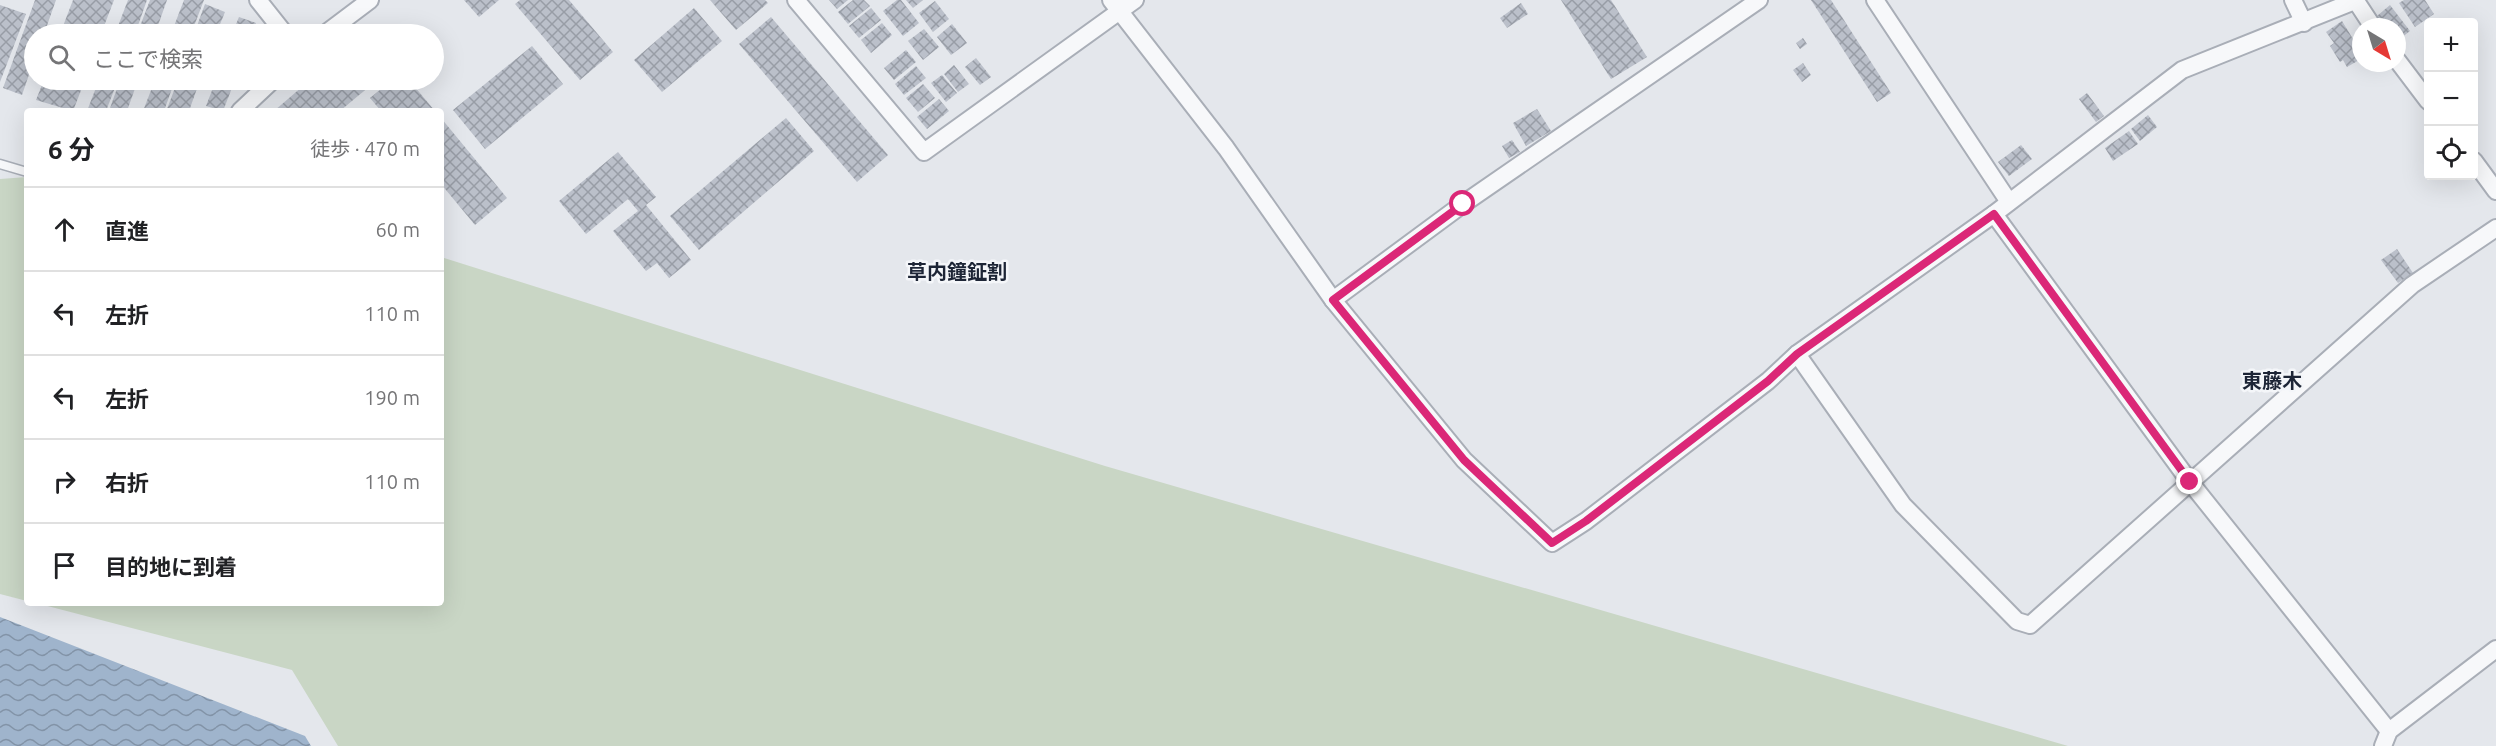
<!DOCTYPE html>
<html lang="ja">
<meta charset="utf-8">
<style>
:root{--surface:#fff;--page:#f2f2f2;--text:#202124;--muted:#757577;--line:#e0e0e0}
body{margin:0;font-family:Ubuntu,"Noto Sans JP",sans-serif;background:var(--page);color:var(--text)}
.controls{position:absolute;right:18px;top:18px;display:grid;overflow:hidden;border-radius:6px;box-shadow:0 6px 24px #0002}
.controls button{width:54px;height:54px;display:grid;place-items:center;padding:0;border:0;border-bottom:2px solid var(--line);background:var(--surface);color:var(--text);font:30px sans-serif}
.compass{position:absolute;left:2352px;top:18px;width:54px;height:54px;border-radius:50%;background:var(--surface);box-shadow:0 6px 24px #0002;rotate:142deg}
.stop{position:absolute;width:18px;height:18px;margin:-14px;border:4px solid #db2777;border-radius:50%;background:#fff}
.stop.end{background:#db2777;border-color:#fff;box-shadow:0 2px 6px #0008}
.list{margin:0;padding:0;list-style:none}
h2{display:flex;justify-content:space-between;align-items:center;height:78px;margin:0;padding:0 24px;font-size:26px}
h2 small{font-size:20px;font-weight:400;color:var(--muted)}
.list li{display:grid;grid-template-columns:39px 1fr auto;gap:18px;align-items:center;box-sizing:border-box;height:84px;padding:0 24px;border-top:2px solid var(--line)}
.list b{display:block;font-size:22px;white-space:nowrap}
.list em{font-size:20px;font-style:normal;color:var(--muted)}
.icon{flex:none;width:33px;height:33px;fill:none;stroke:currentColor;stroke-width:2;stroke-linecap:round;stroke-linejoin:round}
.map{position:relative;flex:none;width:2496px;height:746px;overflow:hidden}
.search{position:absolute;background:var(--surface);box-shadow:0 6px 24px #0002;left:24px;top:24px;width:420px;height:66px;display:flex;align-items:center;gap:15px;box-sizing:border-box;padding:0 21px;border-radius:33px;color:var(--muted);font-size:22px}
.panel{position:absolute;background:var(--surface);box-shadow:0 6px 24px #0002;left:24px;top:108px;width:420px;height:498px;border-radius:6px}
.map>svg:first-child{display:block}
.green{fill:#c9d6c5}
.water{fill:url(#water-waves)}
.building{fill:url(#building-cross-hatch)}
.lines{fill:none;stroke-linecap:round;stroke-linejoin:round}
.service-casing{stroke:#a9aeb7;stroke-width:11}
.minor-casing{stroke:#a9aeb7;stroke-width:20}
.service{stroke:#f7f8fa;stroke-width:8}
.minor{stroke:#f7f8fa;stroke-width:16}
.route{stroke:#db2777;stroke-width:8}
.labels{text-anchor:middle;stroke-width:5;stroke-linejoin:round;paint-order:stroke}
.neighbourhood-label{font-size:20px;font-weight:bold;fill:#1d2536;stroke:#f4f6f9}
</style>
<div class="map">
<svg width="2496" height="746" viewBox="0 0 2496 746">
<defs>
<pattern id="water-waves" width="16" height="10" patternUnits="userSpaceOnUse" patternTransform="scale(1.5)"><rect width="16" height="10" fill="#9fb4cc"/><path d="M0 5q4-4 8 0t8 0" fill="none" stroke="#8293a7"/></pattern>
<pattern id="building-cross-hatch" width="8" height="8" patternUnits="userSpaceOnUse" patternTransform="scale(1.5)"><rect width="8" height="8" fill="#bbc0ca"/><path d="M0 0l8 8M0 8l8-8" fill="none" stroke="#989da6"/></pattern>
</defs>
<rect width="100%" height="100%" fill="#e4e7ec"/>
<g class="green">
<path d="M27 177V601L0 594V179Z"/>
<path d="M441 257 1105 466 2068 746H338L292 670 36 603H441Z"/>
</g>
<path class="water" d="M0 617 305 736 311 746H0Z"/>
<g class="building">
<path d="M35 0H56L44 34H34V60L22 95 3 88Z"/>
<path d="M73 0H114L101 34H60Z"/>
<path d="M128 0H147L135 34H115Z"/>
<path d="M150 0H167L155 34H137Z"/>
<path d="M184 0H204L191 34H171Z"/>
<path d="M464 0H499L479 17Z"/>
<path d="M520 0H569L613 52 580 80 515 4Z"/>
<path d="M710 0H765L768 3 736 30Z"/>
<path d="M829 0H848L837 9Z"/>
<path d="M853 0H864L870 6 848 24 838 12Z"/>
<path d="M897 0H901L919 23 903 36 883 11Z"/>
<path d="M906 0H923L913 8Z"/>
<path d="M1561 0H1611L1647 57 1611 79Z"/>
<path d="M1811 0H1831L1891 93 1877 102Z"/>
<path d="M2404 0H2425L2434 14 2415 27 2399 3Z"/>
<path d="M935 1 949 19 933 32 919 13Z"/>
<path d="M1521 3 1528 14 1507 28 1500 18Z"/>
<path d="M205 4 225 12 216 34H194Z"/>
<path d="M0 5 26 14 0 82Z"/>
<path d="M2390 5 2410 31 2397 41V27H2386L2377 16Z"/>
<path d="M694 8 722 41 662 92 634 60Z"/>
<path d="M871 8 881 20 859 38 849 26Z"/>
<path d="M239 17 256 23 251 34H232Z"/>
<path d="M771 17 888 155 857 182 739 44Z"/>
<path d="M2342 21 2361 52V59L2347 67 2343 60 2340 62 2330 46 2334 43 2326 32Z"/>
<path d="M882 23 892 35 871 53 861 40Z"/>
<path d="M952 24 967 43 951 55 937 37Z"/>
<path d="M370 28 376 34H363Z"/>
<path d="M924 29 939 47 923 60 908 41Z"/>
<path d="M1803 38 1807 44 1800 49 1796 43Z"/>
<path d="M532 46 563 84 485 149 453 110Z"/>
<path d="M906 50 916 62 894 80 884 68Z"/>
<path d="M976 58 991 77 980 85 965 67Z"/>
<path d="M1803 63 1811 75 1802 82 1793 70Z"/>
<path d="M954 65 969 84 958 92 944 74Z"/>
<path d="M916 66 926 78 904 95 895 84Z"/>
<path d="M942 75 957 93 946 102 931 83Z"/>
<path d="M44 80H85L73 111 36 100Z"/>
<path d="M99 80H118L106 111H87Z"/>
<path d="M120 80H138L127 111H109Z"/>
<path d="M155 80H175L164 111H143Z"/>
<path d="M178 80H200L189 111 167 109Z"/>
<path d="M216 80H235L223 111 206 106Z"/>
<path d="M310 80H377L340 111H274Z"/>
<path d="M392 80H409L435 111H381L370 98Z"/>
<path d="M923 84 935 98 918 112 906 98Z"/>
<path d="M2087 93 2104 116 2096 122 2079 99Z"/>
<path d="M939 99 949 111 927 129 917 117Z"/>
<path d="M1537 109 1551 131 1526 146 1513 123Z"/>
<path d="M2148 115 2157 127 2140 141 2131 129Z"/>
<path d="M441 118 507 198 475 225 441 184Z"/>
<path d="M786 118 814 151 699 250 670 216Z"/>
<path d="M2129 131 2138 144 2113 161 2105 148Z"/>
<path d="M1512 140 1520 152 1509 158 1502 146Z"/>
<path d="M2021 145 2032 159 2009 176 1998 162Z"/>
<path d="M618 152 656 197 646 205 691 260 669 278 657 263 646 271 613 231 638 211 628 199 586 234 559 201Z"/>
<path d="M2397 249 2413 273 2398 283 2381 260Z"/>
</g>
<g class="lines">
<defs>
<path id="service" d="M0 164 27 172"/>
<g id="minor">
<path d="M258 0 285 34"/>
<path d="M796 0 924 152 1135 0"/>
<path d="M1111 0 1226 148 1333 300 1464 460 1552 543 1586 521 1768 381 1797 354 1994 214 2182 70 2357 0"/>
<path d="M1875 0 2009 202"/>
<path d="M2293 0 2304 23"/>
<path d="M2356 1 2373 27"/>
<path d="M325 34 370 0"/>
<path d="M2397 60 2428 101"/>
<path d="M240 111 273 80"/>
<path d="M2474 161 2496 191"/>
<path d="M1994 214 2190 482 2389 731"/>
<path d="M1333 300 1463 204 1759 0"/>
<path d="M1797 354 1903 505 2017 621 2030 625 2412 285 2496 228"/>
<path d="M2383 746 2389 731 2496 649"/>
</g>
</defs>
<use href="#service" class="service-casing"/>
<use href="#minor" class="minor-casing"/>
<use href="#service" class="service"/>
<use href="#minor" class="minor"/>
</g>
<g class="lines">
<path class="route" d="M1463 204 1333 300 1464 460 1552 543 1586 521 1768 381 1797 354 1994 214 2190 482"/>
</g>
<g class="labels">
<g class="neighbourhood-label">
<text x="957" y="279">草内鐘鉦割</text>
<text x="2272" y="388">東藤木</text>
</g>
</g>
</svg>
<div class="controls">
<button>+</button>
<button>−</button>
<button><svg class="icon" aria-label="locate" viewBox="0 0 24 24"><circle cx="12" cy="12" r="6"/><path d="M12 2v4M12 18v4M2 12h4M18 12h4"/></svg></button>
</div>
<svg class="compass" viewBox="-18 -18 36 36"><path d="M0-13l5 13h-10z" fill="#e53935"/><path d="M0 13l5-13h-10z" fill="#757577"/></svg>
<div class="stop" style="left:1463px;top:204px"></div>
<div class="stop end" style="left:2190px;top:482px"></div>
<div class="search"><svg class="icon" aria-label="search" viewBox="0 0 24 24"><circle cx="10" cy="10" r="6"/><path d="M15 15l6 6"/></svg>ここで検索</div>
<section class="panel">
<h2>6 分<small>徒歩 · 470 m</small></h2>
<ul class="list">
<li><svg class="icon" aria-label="ahead" viewBox="0 0 24 24"><path d="M12 20V5M6 11l6-6 6 6"/></svg><div><b>直進</b></div><em>60 m</em></li>
<li><svg class="icon" aria-label="left" viewBox="0 0 24 24"><path d="M17 20v-9H6M10 6l-5 5 5 5"/></svg><div><b>左折</b></div><em>110 m</em></li>
<li><svg class="icon" aria-label="left" viewBox="0 0 24 24"><path d="M17 20v-9H6M10 6l-5 5 5 5"/></svg><div><b>左折</b></div><em>190 m</em></li>
<li><svg class="icon" aria-label="right" viewBox="0 0 24 24"><path d="M7 20v-9h11M14 6l5 5-5 5"/></svg><div><b>右折</b></div><em>110 m</em></li>
<li><svg class="icon" aria-label="arrive" viewBox="0 0 24 24"><path d="M6 21V4h12l-3 4 3 4H6"/></svg><div><b>目的地に到着</b></div></li>
</ul>
</section>
</div>
